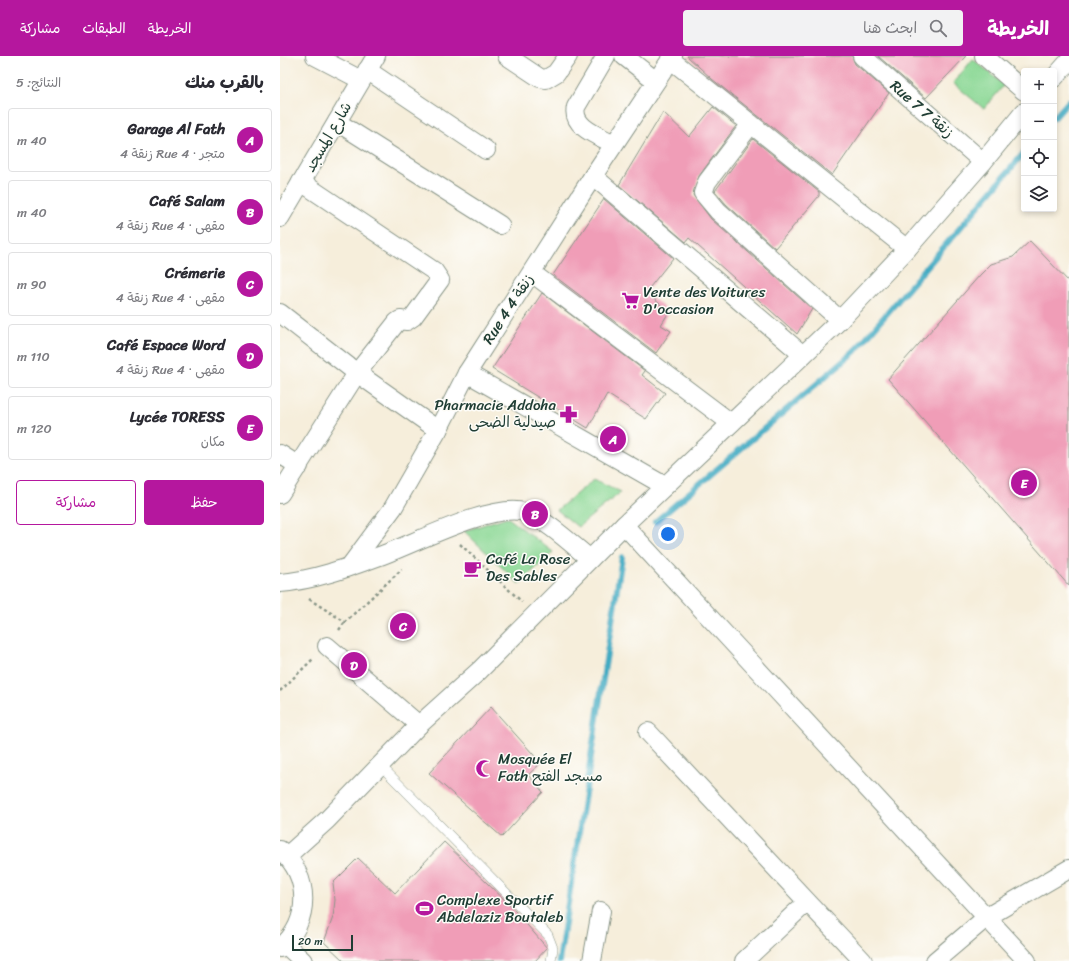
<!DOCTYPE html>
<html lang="ar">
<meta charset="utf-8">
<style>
:root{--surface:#fff;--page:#f2f2f3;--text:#2b2b33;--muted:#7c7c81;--line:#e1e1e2;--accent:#b5179e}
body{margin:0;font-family:Sriracha,"Playpen Sans Arabic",sans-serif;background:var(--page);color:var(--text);direction:rtl}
.controls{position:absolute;right:12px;top:12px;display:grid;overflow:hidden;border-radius:4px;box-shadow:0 2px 6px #0003}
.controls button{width:36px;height:36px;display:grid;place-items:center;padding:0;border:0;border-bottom:1px solid var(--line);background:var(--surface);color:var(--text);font:20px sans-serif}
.scale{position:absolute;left:12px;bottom:10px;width:61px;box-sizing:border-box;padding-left:4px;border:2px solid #1f3d34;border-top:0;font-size:11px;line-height:14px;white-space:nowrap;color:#1f3d34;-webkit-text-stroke:3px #fdfcf7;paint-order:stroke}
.you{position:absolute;left:388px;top:478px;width:14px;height:14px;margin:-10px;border:3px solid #fff;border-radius:50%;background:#1a73e8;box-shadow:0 0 0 6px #1a73e833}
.badge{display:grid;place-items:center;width:26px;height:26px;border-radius:50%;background:var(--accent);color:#fff;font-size:13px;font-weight:700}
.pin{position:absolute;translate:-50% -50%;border:2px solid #fff;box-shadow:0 1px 4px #0006}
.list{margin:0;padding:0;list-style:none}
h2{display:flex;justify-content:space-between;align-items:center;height:52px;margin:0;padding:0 16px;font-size:17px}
h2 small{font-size:13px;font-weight:400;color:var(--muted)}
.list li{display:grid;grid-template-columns:26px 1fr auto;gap:12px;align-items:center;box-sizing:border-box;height:64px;margin:0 8px 8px;padding:0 8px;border:1px solid var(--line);border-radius:4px}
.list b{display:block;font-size:15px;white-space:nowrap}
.list p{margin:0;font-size:13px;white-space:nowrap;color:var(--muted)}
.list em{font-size:13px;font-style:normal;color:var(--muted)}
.actions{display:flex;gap:8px;padding:12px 16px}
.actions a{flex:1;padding:9px 0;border:1px solid var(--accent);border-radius:4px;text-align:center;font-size:14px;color:var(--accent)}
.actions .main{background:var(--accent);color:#fff}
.icon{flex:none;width:22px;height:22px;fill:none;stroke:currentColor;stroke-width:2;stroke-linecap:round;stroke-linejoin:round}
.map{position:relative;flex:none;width:789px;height:905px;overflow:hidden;direction:ltr}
header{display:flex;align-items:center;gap:24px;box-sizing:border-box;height:56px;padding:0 20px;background:var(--accent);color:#fff}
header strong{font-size:19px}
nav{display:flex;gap:22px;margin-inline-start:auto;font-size:14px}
.search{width:280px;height:36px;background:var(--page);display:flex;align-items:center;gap:10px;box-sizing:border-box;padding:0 14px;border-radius:4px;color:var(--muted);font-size:15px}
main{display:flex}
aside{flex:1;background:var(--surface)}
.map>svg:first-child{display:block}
.green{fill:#8bd895;stroke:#558a64}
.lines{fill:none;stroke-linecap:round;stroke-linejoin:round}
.stream{stroke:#43abc3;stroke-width:6}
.building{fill:#f09db7}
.lane-casing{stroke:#8a9688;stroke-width:10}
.street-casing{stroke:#8a9688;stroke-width:20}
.path{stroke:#8a9688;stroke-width:2.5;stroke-dasharray:3 3;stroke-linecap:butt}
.lane{stroke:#fff;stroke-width:9}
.street{stroke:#fff;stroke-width:18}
.labels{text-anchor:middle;stroke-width:3;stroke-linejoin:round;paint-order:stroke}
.street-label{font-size:15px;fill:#1f3d34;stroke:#fdfcf7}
.poi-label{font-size:15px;fill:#1f3d34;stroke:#fdfcf7;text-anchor:start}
</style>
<header>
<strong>الخريطة</strong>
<div class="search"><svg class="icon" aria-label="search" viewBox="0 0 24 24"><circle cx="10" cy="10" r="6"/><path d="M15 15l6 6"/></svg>ابحث هنا</div>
<nav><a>الخريطة</a><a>الطبقات</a><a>مشاركة</a></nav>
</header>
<main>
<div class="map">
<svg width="789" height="905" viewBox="0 0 789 905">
<rect width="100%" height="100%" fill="#fdfcf7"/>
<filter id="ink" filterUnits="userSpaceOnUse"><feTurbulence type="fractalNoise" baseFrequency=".025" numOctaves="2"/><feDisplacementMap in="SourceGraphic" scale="8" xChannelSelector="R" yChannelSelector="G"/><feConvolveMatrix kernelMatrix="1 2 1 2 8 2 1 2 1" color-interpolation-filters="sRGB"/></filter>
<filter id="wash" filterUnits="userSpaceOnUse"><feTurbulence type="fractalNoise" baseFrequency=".012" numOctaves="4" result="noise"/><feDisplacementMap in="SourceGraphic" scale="16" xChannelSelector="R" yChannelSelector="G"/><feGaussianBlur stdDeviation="0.9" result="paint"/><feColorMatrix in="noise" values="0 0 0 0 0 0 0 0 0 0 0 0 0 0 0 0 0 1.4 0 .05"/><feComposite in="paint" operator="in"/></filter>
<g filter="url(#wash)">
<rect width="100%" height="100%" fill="#f6eedb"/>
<g class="green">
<path d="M693 3 724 29 704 53 673 27Z"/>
<path d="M314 423 341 436 298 471 277 454Z"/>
<path d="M227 461 273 496 239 528 184 475Z"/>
</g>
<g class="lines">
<g class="stream">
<path d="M774 62 789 45"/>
<path d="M375 466 574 296 744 97"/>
<path d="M279 905 342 501"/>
</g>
</g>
<g id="blocks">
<g class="building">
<path d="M407 0H572L575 8 609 37 552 119 432 23Z"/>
<path d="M598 0H686L646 42Z"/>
<path d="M433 51 456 70 419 120 413 139 431 163 532 253 517 278 409 182 406 186 339 129 383 56 409 81Z"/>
<path d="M473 83 539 136V140L495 192 446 148 435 135Z"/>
<path d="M324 143 393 202 366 236 389 256 381 269 391 275 376 297 273 219Z"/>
<path d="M750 185 789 226V530L608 323 700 219 711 208 733 201Z"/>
<path d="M262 237 365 315 362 319 385 337 366 363 327 338 308 372 212 313Z"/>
<path d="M211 651 261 707 248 719 263 736 222 781 149 717Z"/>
<path d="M164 786 229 848 267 892 255 905H64L44 886 53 861 55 844 53 827 78 802 115 837Z"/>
</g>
</g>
</g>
<g filter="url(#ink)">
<use href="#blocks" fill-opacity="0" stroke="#8a9688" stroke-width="1"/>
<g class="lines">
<defs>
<path id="lane" d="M100 709 268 879 273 892 271 905"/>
<g id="street">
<path d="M35 0 81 24"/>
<path d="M227 0 260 22 266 23 276 17 288 0"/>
<path d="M326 0 296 51C291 71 319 80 334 88"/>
<path d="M344 0 376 25"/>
<path d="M582 0 703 106"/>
<path d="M704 0 744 35"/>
<path d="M390 3 627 193"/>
<path d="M87 14 206 94"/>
<path d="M774 22 789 5"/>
<path d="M57 66 220 169"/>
<path d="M471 68 427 126 423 137 438 155 560 264"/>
<path d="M313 120 523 299"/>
<path d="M0 162 96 0"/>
<path d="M252 217 451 367"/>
<path d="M0 257 77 317 158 374"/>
<path d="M187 317 385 430"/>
<path d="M0 398 19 410"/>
<path d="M0 438 77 317 117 266 120 264 127 265 133 261 160 224 154 215 21 126"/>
<path d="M344 469 747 905"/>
<path d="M70 510 113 452 158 374 187 317 313 120 393 0"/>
<path d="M0 527C36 524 72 510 105 498 137 486 213 447 244 456 263 461 294 490 310 503"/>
<path d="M47 590 139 669"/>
<path d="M368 676 583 905"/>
<path d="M0 794C31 820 31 866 0 892"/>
<path d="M7 800 47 764 139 669 200 614 344 469 560 264 627 193 703 106 744 56"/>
<path d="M5 888 23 905"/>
<path d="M312 905 321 855"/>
<path d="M464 905 527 846"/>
<path d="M655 905 707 861 789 813"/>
</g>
</defs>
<use href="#lane" class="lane-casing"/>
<use href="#street" class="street-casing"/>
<g class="path">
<path d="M180 488 242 546"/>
<path d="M29 543 65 566 122 513"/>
<path d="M59 574 65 566"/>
<path d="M0 635 34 602"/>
</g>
<use href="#lane" class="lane"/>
<use href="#street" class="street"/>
</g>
</g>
<defs>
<symbol id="supermarket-bare" viewBox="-9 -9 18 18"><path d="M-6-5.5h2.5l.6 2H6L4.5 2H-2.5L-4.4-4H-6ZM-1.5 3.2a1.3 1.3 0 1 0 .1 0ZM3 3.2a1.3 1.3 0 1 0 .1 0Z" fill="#b5179e" stroke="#fdfcf7" stroke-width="2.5" paint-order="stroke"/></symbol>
<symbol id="pharmacy-bare" viewBox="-9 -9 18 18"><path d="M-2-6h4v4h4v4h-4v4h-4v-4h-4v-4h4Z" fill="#b5179e" stroke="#fdfcf7" stroke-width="2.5" paint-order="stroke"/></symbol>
<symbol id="cafe-bare" viewBox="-9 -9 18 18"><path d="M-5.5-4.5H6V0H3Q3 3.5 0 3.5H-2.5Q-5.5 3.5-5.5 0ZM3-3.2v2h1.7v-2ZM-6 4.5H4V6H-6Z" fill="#b5179e" stroke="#fdfcf7" stroke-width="2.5" paint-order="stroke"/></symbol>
<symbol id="mosque-bare" viewBox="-9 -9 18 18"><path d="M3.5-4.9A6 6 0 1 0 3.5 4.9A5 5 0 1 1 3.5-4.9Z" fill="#b5179e" stroke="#fdfcf7" stroke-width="2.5" paint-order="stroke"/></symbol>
<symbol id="stadium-bare" viewBox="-9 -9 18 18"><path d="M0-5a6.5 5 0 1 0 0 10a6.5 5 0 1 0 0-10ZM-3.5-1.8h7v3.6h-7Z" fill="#b5179e" stroke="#fdfcf7" stroke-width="2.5" paint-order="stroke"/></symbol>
</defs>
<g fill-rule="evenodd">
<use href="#supermarket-bare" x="338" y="232" width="25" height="25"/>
<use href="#pharmacy-bare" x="276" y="346" width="25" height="25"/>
<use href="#cafe-bare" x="180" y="500" width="25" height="25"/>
<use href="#mosque-bare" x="192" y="700" width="25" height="25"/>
<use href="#stadium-bare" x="132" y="840" width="25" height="25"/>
</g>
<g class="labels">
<g class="street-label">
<text transform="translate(642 53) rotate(41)" y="5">Rue 7 زنقة 7</text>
<text transform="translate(48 81) rotate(-60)" y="5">شارع المسجد</text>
<text transform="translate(228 253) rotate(-57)" y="5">Rue 4 زنقة 4</text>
</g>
<g class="poi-label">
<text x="363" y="241">Vente des Voitures<tspan x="363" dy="17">D'occasion</tspan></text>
<text x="276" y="354" text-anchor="end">Pharmacie Addoha<tspan x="276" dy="17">صيدلية الضحى</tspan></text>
<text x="206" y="508">Café La Rose<tspan x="206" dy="17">Des Sables</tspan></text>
<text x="218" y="708">Mosquée El<tspan x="218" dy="17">Fath مسجد الفتح</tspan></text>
<text x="157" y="849">Complexe Sportif<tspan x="157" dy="17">Abdelaziz Boutaleb</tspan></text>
</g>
</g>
</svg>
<div class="controls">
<button>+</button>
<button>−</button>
<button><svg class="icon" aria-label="locate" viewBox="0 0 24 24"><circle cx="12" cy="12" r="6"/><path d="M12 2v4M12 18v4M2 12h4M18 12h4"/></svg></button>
<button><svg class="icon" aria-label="layers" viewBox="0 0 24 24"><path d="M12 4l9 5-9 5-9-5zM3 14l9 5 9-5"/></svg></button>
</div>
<div class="scale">20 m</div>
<div class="you"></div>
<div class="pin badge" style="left:333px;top:383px">A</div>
<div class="pin badge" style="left:255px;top:458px">B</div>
<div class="pin badge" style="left:123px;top:570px">C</div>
<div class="pin badge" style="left:74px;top:609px">D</div>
<div class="pin badge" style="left:744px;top:427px">E</div>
</div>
<aside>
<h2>بالقرب منك<small>النتائج: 5</small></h2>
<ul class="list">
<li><span class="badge">A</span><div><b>Garage Al Fath</b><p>متجر · Rue 4 زنقة 4</p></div><em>40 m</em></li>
<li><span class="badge">B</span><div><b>Café Salam</b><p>مقهى · Rue 4 زنقة 4</p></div><em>40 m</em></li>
<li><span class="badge">C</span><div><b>Crémerie</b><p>مقهى · Rue 4 زنقة 4</p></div><em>90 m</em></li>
<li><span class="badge">D</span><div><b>Café Espace Word</b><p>مقهى · Rue 4 زنقة 4</p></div><em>110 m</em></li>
<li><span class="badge">E</span><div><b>Lycée TORESS</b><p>مكان</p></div><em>120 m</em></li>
</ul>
<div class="actions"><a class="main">حفظ</a><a>مشاركة</a></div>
</aside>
</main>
